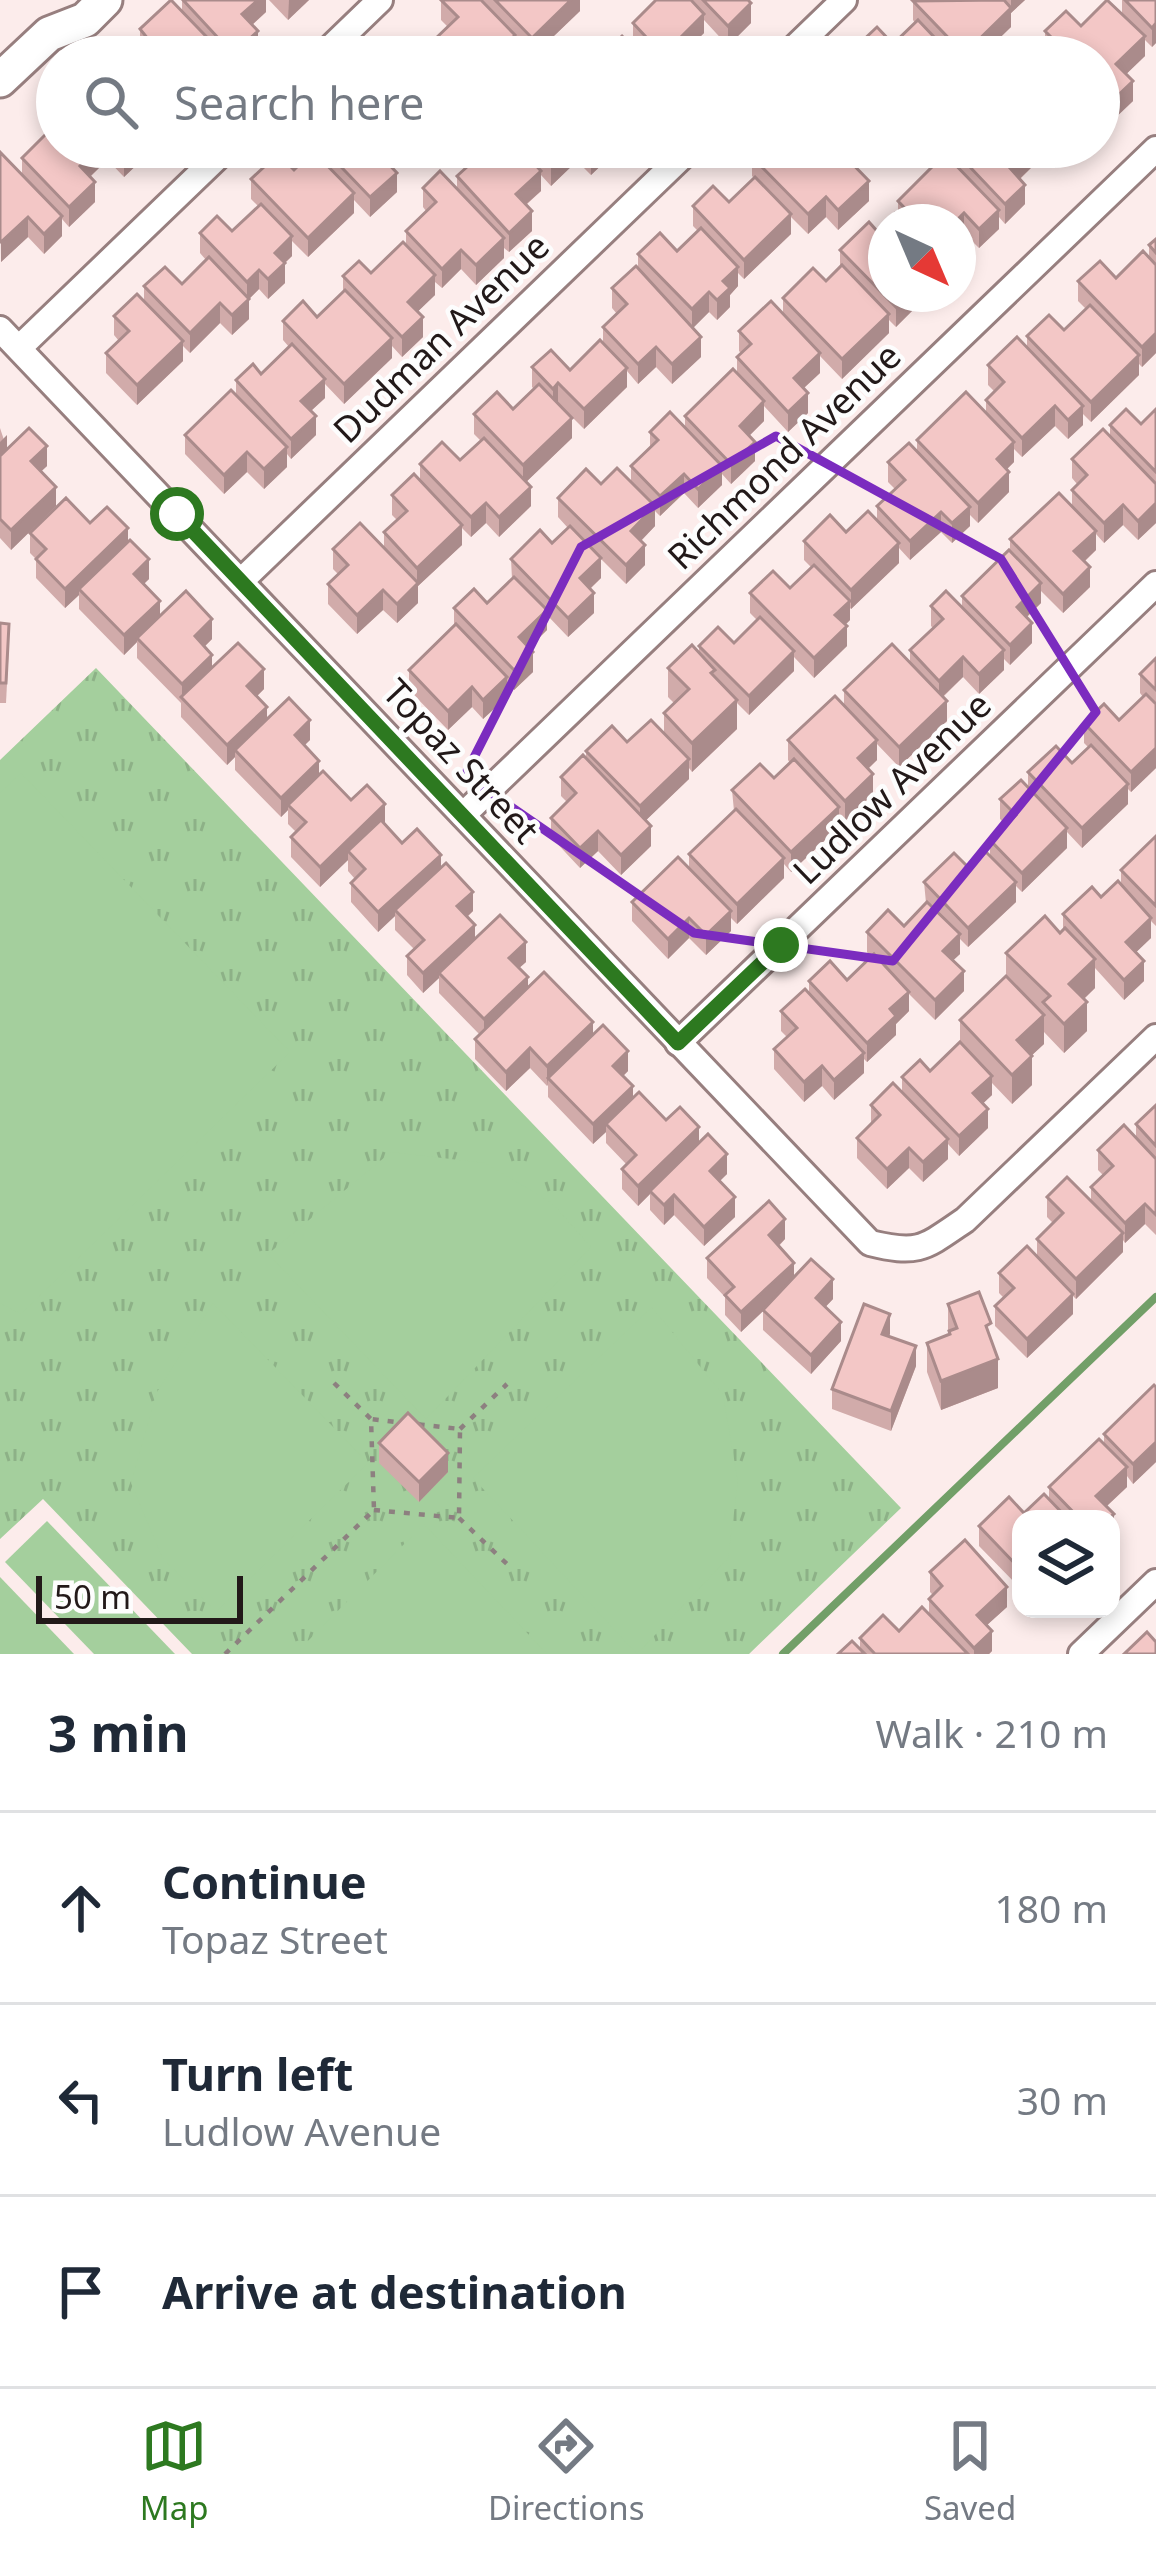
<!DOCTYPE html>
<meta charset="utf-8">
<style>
:root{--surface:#fff;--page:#f2f2f3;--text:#1f2937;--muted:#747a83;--line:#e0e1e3;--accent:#2d7920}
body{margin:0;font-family:"Noto Sans",sans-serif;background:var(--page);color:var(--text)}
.controls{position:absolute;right:36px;bottom:36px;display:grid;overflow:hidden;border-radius:24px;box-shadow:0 6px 18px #0003}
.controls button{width:108px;height:108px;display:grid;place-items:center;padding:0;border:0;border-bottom:3px solid var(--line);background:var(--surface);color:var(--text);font:60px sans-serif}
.compass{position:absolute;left:868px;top:204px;width:108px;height:108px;border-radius:50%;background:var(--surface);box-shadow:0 6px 18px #0003;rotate:136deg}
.scale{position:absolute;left:36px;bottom:30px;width:207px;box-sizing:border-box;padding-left:12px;border:6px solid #221919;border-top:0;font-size:33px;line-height:42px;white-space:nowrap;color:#221919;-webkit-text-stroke:9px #fdfdfd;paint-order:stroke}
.stop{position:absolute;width:36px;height:36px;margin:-27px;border:9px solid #2d7920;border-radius:50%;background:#fff}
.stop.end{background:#2d7920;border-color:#fff;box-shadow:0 3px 12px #0008}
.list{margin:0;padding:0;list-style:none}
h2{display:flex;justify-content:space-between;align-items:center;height:156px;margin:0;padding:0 48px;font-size:51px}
h2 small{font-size:39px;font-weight:400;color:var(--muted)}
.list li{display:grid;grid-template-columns:78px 1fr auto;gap:36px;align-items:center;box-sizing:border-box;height:192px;padding:0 48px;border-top:3px solid var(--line)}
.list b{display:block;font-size:45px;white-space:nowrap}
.list p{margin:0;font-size:39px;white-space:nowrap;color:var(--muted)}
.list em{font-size:39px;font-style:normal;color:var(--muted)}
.icon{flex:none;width:66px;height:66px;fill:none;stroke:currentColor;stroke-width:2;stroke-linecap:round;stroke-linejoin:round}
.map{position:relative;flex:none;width:1156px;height:1654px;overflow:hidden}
.search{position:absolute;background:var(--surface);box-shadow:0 6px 18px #0003;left:36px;right:36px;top:36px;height:132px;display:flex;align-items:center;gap:30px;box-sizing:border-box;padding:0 42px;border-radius:66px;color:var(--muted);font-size:45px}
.sheet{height:732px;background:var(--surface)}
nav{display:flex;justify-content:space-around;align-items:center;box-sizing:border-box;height:168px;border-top:3px solid var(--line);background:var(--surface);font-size:33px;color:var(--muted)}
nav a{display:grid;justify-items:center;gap:6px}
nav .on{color:var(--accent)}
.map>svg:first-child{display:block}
.grass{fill:url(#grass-tufts)}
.pitch{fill:#a4cf9d}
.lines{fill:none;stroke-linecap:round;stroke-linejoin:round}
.stream{stroke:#729f68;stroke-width:8}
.minor-casing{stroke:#977f7f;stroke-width:30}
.secondary-casing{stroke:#977f7f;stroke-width:39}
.path{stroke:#8d8080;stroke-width:4.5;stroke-dasharray:6 9;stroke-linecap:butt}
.minor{stroke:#fff;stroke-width:24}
.secondary{stroke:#fff;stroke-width:33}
.wall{fill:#d1abaa}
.shaded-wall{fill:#aa8b8b}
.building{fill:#f3c7c6;stroke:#aa8b8b;stroke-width:3}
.route{stroke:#2d7920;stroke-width:15}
.marked{fill:none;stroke:#7b2cbf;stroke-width:9;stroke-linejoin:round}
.labels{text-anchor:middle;stroke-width:9;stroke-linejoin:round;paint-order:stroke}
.street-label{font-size:36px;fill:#221919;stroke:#fdfdfd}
</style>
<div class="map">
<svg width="1156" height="1654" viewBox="0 0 1156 1654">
<defs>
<pattern id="grass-tufts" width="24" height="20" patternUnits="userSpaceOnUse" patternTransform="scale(3)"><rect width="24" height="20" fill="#a4cf9d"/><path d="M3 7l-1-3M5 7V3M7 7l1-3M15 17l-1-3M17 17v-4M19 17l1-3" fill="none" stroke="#8db187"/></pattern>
</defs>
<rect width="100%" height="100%" fill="#fceceb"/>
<path class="grass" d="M96 668 901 1508 749 1654H192L43 1499 0 1539V760Z"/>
<g class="pitch">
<path d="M21 773 290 1052 21 1314 0 1303V793Z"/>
<path d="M391 1152 485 1163 552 1203 591 1247 426 1419 268 1254Z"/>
<path d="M213 1303 368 1463 216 1612 162 1557 131 1483 157 1392Z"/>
<path d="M652 1307 723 1395 738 1482 728 1558 637 1654 473 1478Z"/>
<path d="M47 1521 175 1654H94L5 1562Z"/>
<path d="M424 1524 547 1654H295Z"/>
<path d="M0 1577 74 1654H0Z"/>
</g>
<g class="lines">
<path class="stream" d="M783 1654 1156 1297"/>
<defs>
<g id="minor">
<path d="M321 57 380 0"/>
<path d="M785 57 844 0"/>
<path d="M0 329 870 1243C919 1255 924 1248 965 1220L1156 1037"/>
<path d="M19 348 228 147"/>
<path d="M241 581 692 147"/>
<path d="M463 815 1156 149"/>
<path d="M678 1043 1156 584"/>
<path d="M1081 1654 1156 1582"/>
</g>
<path id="secondary" d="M0 80 49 34 85 20 105 0"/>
</defs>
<use href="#minor" class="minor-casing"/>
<use href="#secondary" class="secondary-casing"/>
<g class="path">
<path d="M334 1383 371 1419"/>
<path d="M460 1429 507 1384"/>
<path d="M374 1510 459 1518 460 1429 415 1424"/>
<path d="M459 1518 507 1564"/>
<path d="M225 1654 374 1510 371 1419 403 1423"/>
</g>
<use href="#minor" class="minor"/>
<use href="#secondary" class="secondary"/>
</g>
<g class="wall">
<path d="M182 0H266V12L252 25 258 51 251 57H133L140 49V29L182 12Z"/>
<path d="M269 0H309L288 20Z"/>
<path d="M441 0H580V11L532 57 515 40V55L513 57H434V40L448 27 441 20Z"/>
<path d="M656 0H748L751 23 728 46 704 20V33L687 50 694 57H646L633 42V23Z"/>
<path d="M913 0H1025L1011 13V27L980 57H858V45L893 44 915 23 913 20Z"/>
<path d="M1122 0H1156V43L1152 47 1145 40V56L1126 74 1133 101 1113 120 1099 105V57H1050L1045 51V31L1081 26 1122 13Z"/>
<path d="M57 147H145V157L124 177 101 153V166L90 177 95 202 69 227 62 219V236L44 254 28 237 1 262 0 152 22 174V158Z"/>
<path d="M305 147H406V156L393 169 397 192 370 217 354 200V213L308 257 292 241V256L285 263V283L268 299 259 289 249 299V319L232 335 220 323 190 353 183 346V361L137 405 106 373V353L119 341 114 335V316L144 301V286L182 284 206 260 200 253V233L232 231 258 206 251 199V179L294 170 310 154Z"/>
<path d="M489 147H612V155L591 175 577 161 551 186 541 175V191L526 205 532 231 509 252 504 248V258L476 285 461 269 442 288 435 282V295L417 312 423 337 402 357 392 346V358L344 404 325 384V398L311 411 316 435 291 459 287 454V467L264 489 247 472 224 494 185 454V435L236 395V380L261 374 289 347 283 340V321L317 317 343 291V276L371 273 406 244V231L426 211 423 207V188L457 189V176Z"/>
<path d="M795 147H874L854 166 869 201 838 230 826 217 808 234 791 217V234L744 279 738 273V286L730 295V307L717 320 709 312 693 328 701 357 672 384 656 367 638 384 627 371V387L584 429 558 403 572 438 526 482 531 506 499 537 486 523 471 537 462 528V545L418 586V603L397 623 383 610 357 634 328 604V584L338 574 333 569V549L384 547V532L397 520 392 515V495L420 480V464L460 460 481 441 474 434V414L513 409 534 389 532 387V367L570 370 603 344V327L617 314 612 308V288L638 269V254L677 251 698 231 693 226V206L729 202 754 178 752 176V157L789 153Z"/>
<path d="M942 147H1076L1055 168 1037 149V162L1020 179 1025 185V204L1005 224 999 217V229L979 248 964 233 958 239V222H886V294H924V299L896 327 889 320V333L842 379 820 356V373L804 388 808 393V413L788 432 764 406V421L749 436 755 442V461L731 484 722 474V485L698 508 684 493 660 516 655 511V526L641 541 645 545V565L626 584 601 559V578L590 589 594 593V613L568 637 547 615V630L529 648 533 652V672L514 690 507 683V697L483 719 472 707 448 730 409 690V670L454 627V608L474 589 487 603 512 579 511 559 540 530 552 543 568 528 558 517V498L586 469 601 484 617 468 631 482V466L650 447V432L670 412 685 428V416L733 369 737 373V357L741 353 739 351V331L771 301 783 313V298L813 268 826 281 840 267V250L869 222 877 231 895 213 898 215V201L942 157Z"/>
<path d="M1156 239V353L1142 367 1139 364V375L1091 422 1083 414V425L1068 439 1055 426 1022 457 1014 449V462L1007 469 1009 492 978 523 970 515V526L952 543 941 532 910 560 899 548V563L851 609 850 608V620L845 625 847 646 814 678 794 657V671L749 715 737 703V729L692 772 689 768V779L646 820 651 846 621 875 598 851 580 868 551 837V818L567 802 561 796V777L586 759V751L664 733V713L674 703 668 697V668L699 653V646L734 643 757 620 750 613V593L790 588 811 567 804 560V541L846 532 877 521V506L895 489 888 482V462L917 451V440L986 413V400L995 392 988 385V365L1027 348V336L1064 330 1086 309 1078 301V281L1116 278 1149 258V245Z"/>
<path d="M1156 409V523L1138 540 1123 525 1104 543 1096 534V550L1084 562 1090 587 1063 613 1041 591V603L1027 617 1032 643 1010 665 1004 659V670L979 694 963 677 943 697 947 721 899 767 877 744V760L868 769 873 794 845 821 839 815V827L791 872 784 864V878L737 924 731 918V931L706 955 689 938 668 959 632 921V902L689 868V854L734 811 732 790 774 778 790 763 788 760V740L844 705V690L910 662V650L933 628 931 626V606L962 607V596L1010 551V539L1072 506V490L1077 484 1072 478V459L1110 437V425L1141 424Z"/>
<path d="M0 428 7 449 47 466 41 471 56 506 11 550 0 538Z"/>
<path d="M90 523 128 542 149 579 143 584 160 616 212 639 205 646 212 667 264 689 257 696 267 719 310 740 304 745 319 774 385 824 402 843 441 868 473 911 467 917 475 939 526 962 519 968 528 988 593 1035 628 1071 623 1076 633 1098 699 1142 727 1174 719 1181 735 1217 704 1246 674 1215 664 1225 650 1210V1194L638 1206 622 1189V1169L627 1165 606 1143V1132L593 1144 548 1097V1085L547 1086 530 1068 506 1091 475 1059V1039L480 1035 439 993V978L423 993 407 975V956L414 949 395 930V916L378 932 351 902V883L355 879 348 871V860L320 887 291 857V837L296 832 288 824V810L281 817 235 770V757L227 765 181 717V703L137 658V642L124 655 79 609V595L65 608 36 578V559L30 553V533Z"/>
<path d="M0 623 9 644 6 703H0Z"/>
<path d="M1156 658V768L1131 792 1128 789V804L1082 848 1067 832V848L1022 892 1016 886V902L968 947 960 939V954L953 960 964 991 935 1020 909 994V1011L896 1024V1035L867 1062 864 1059V1073L834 1100 822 1086 804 1102 774 1069V1049L787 1037 781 1031V1011L809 994V981L847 980 871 957 867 952V932L904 926 926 903 924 882 969 868 990 856V840L1006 825 1000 819V799L1028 788V772L1072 763 1088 747 1084 743V723L1119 720 1143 697 1140 693V674Z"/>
<path d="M1156 836V926L1151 921V938L1136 952 1144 981 1124 1000 1095 968V988L1084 999 1087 1031 1064 1053 1044 1032V1044L1032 1055V1085L1012 1104 992 1083V1095L983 1103 988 1128 959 1156 948 1144V1159L923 1182 909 1168 887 1189 857 1158V1138L871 1125V1105L902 1092V1077L930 1071 960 1043V1020L1006 976V953L1060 933 1063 930V914L1101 897 1121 885V870Z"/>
<path d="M1156 1105V1235L1145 1224 1125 1243 1123 1240V1252L1076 1299 1073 1296V1314L1027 1358 995 1326V1306L1004 1298 999 1293V1273L1037 1256V1239L1053 1223 1047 1217V1197L1091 1200V1187L1103 1175 1098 1170V1150L1136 1137V1124Z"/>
<path d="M785 1239 779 1246 794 1277 833 1299 825 1307 841 1341 811 1374 763 1330V1311L741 1332 725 1315V1297L707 1278V1258Z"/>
<path d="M948 1304 991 1341 998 1388 941 1410 927 1372V1343L948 1335Z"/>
<path d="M890 1334 889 1336 916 1366 891 1431 832 1409V1389Z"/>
<path d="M1154 1385 1156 1387V1462L1133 1484 1127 1476V1487L1106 1507 1114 1514V1534L1111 1536V1519H1021V1589L979 1546V1526L1009 1497 1024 1513 1044 1494 1049 1499V1487L1099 1439 1104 1444V1434Z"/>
<path d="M379 1443 448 1472 419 1502 379 1463Z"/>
<path d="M930 1572 1007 1607 987 1625 992 1651 989 1654H838L860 1649V1638L899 1631 929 1614V1599L933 1595 930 1592Z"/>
</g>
<g class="shaded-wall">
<path d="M258 0H266V12L242 34V14Z"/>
<path d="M289 0H309L288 20Z"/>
<path d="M571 0H580V11L532 57V38Z"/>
<path d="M1011 0H1025L1011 13V27L980 57H964V54L1011 8Z"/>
<path d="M751 3V23L728 46V26Z"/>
<path d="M704 14V33L680 57 678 40Z"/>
<path d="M1156 23V43L1152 47V28Z"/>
<path d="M258 31V51L251 57H233V54Z"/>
<path d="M515 35V55L513 57H493Z"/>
<path d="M1145 36V56L1116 84V64Z"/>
<path d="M1133 81V101L1113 120V100Z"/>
<path d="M101 147V166L80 186V166Z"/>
<path d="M135 147H145V157L124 177V157Z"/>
<path d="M395 147H406V156L383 178V158Z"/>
<path d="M571 147H577V161L551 186V166Z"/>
<path d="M600 147H612V155L591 175V155Z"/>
<path d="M854 147H874L851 170V150Z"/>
<path d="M1032 147H1037V162L1010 188V168Z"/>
<path d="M1056 147H1076L1055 168V148Z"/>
<path d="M541 171V191L516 213V194Z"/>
<path d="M397 173V192L370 217V197Z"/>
<path d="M869 181V201L838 230V210Z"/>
<path d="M95 182V202L69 227V207Z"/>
<path d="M1025 185V204L1005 224V204Z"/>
<path d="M354 193V213L308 257V238Z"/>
<path d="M826 197V217L808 234V214Z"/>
<path d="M999 210V229L979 248V229Z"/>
<path d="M532 211V231L509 252V233Z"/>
<path d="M964 213V233L958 239V222H955Z"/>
<path d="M791 214V234L744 279V260Z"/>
<path d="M62 216V236L44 254V234Z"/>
<path d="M28 217V237L1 262V242Z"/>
<path d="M292 236V256L275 272V253Z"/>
<path d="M504 238V258L476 285V265Z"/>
<path d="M461 250V269L442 288V269Z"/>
<path d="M285 263V283L268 299V279Z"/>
<path d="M738 267V286L730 295V307L717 320V300L723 281Z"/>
<path d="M259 270V289L249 299V319L232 335V315L247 302V282Z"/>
<path d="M435 275V295L408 321V302Z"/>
<path d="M709 292V312L692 329V309Z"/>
<path d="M909 294H924V299L896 327V307Z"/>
<path d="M220 303V323L190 353V333Z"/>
<path d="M889 314V333L842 379V359Z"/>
<path d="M423 317V337L402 357V337Z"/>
<path d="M1156 333V353L1142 367V347Z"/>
<path d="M701 337V357L672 384V364Z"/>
<path d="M392 338V358L344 404V384Z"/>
<path d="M183 341V361L137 405V385Z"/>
<path d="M656 347V367L638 384V364Z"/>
<path d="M820 353V373L794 397V378Z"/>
<path d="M1139 355V375L1091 422V402Z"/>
<path d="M627 368V387L584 429V409Z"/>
<path d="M325 379V398L301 420V401Z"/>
<path d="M558 383V403L553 409V389Z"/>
<path d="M808 393V413L788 432V412Z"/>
<path d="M764 401V421L740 445V426Z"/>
<path d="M1055 406V426L1022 457V438Z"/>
<path d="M1083 406V425L1068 439V420Z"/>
<path d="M316 416V435L291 459V439Z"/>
<path d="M572 418V438L523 485V465Z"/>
<path d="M7 435V455L0 461V442Z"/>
<path d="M755 442V461L731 484V464Z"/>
<path d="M1014 442V462L997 479V459Z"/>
<path d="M47 446V466L31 481V461Z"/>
<path d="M287 447V467L264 489V469Z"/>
<path d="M247 452V472L224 494V475Z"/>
<path d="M722 466V485L698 508V489Z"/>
<path d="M1009 472V492L978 523V503Z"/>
<path d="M684 474V493L660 516V496Z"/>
<path d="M56 487V506L11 550V530Z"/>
<path d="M531 487V506L499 537V517Z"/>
<path d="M486 503V523L471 537V517Z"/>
<path d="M1156 503V523L1138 540V521Z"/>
<path d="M1123 505V525L1104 543V523Z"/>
<path d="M655 506V526L631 551V531Z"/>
<path d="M970 507V526L952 543V523Z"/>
<path d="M941 512V532L910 560V541Z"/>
<path d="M462 525V545L418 586V603L397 623V604L417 584V568Z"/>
<path d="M128 528V548L79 589V595L65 608V589Z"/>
<path d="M1096 531V550L1074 571V551Z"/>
<path d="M899 543V563L851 609V590Z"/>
<path d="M645 545V565L626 584V565Z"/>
<path d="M601 558V578L580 598V578Z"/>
<path d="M149 559V579L134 594V574Z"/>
<path d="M1090 567V587L1063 613V594Z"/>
<path d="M1041 583V603L1017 626V607Z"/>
<path d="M383 590V610L357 634V615Z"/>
<path d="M594 593V613L568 637V618Z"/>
<path d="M160 601V620L137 638V642L124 655V635Z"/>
<path d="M850 601V620L835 635V615Z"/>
<path d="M547 610V630L519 657V637Z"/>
<path d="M212 619V639L195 656V636Z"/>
<path d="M1032 623V643L1010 665V645Z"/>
<path d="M847 626V646L814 678V658Z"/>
<path d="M1004 650V670L979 694V674Z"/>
<path d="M794 651V671L749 715V696Z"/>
<path d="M533 652V672L514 690V670Z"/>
<path d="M212 655V674L182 698V684Z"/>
<path d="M963 657V677L939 700V681Z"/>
<path d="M264 669V689L247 706V686Z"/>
<path d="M507 677V697L483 719V700Z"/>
<path d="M472 687V707L448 730V711Z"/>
<path d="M737 700V729L692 772V743Z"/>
<path d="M947 701V721L899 767V747Z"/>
<path d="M267 707V726L235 750V757L227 765V745Z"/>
<path d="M310 720V740L295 755V735Z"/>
<path d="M877 740V760L858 778V758Z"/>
<path d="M1156 748V768L1131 792V772Z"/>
<path d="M689 759V779L640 826V806Z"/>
<path d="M319 761V781L288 805V810L281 817V798Z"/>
<path d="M873 774V794L845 821V801Z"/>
<path d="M1128 784V804L1082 848V828Z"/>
<path d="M385 804V824L348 851V860L320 887V867Z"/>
<path d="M839 807V827L791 872V852Z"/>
<path d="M651 826V846L621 875V855Z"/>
<path d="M1067 828V848L1022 892V873Z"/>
<path d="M598 831V851L580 868V848Z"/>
<path d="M441 855V874L395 910V916L378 932V912Z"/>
<path d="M784 858V878L737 924V904Z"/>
<path d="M1016 882V902L968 947V928Z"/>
<path d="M473 892V911L457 926V906Z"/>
<path d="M731 911V931L706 955V935Z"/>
<path d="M689 918V938L668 959V939Z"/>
<path d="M1151 918V938L1126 962V942Z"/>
<path d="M475 925V945L439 973V978L423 993V973Z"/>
<path d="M960 934V954L943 970V951Z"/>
<path d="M526 942V962L509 977V958Z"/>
<path d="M1095 959V988L1069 1013V984Z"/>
<path d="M1144 961V981L1124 1000V980Z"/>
<path d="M964 971V991L935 1020V1000Z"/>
<path d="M528 977V996L484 1039V1019Z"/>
<path d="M909 992V1011L896 1024V1035L867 1062V1043L890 1009Z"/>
<path d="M1087 1002V1031L1064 1053V1024Z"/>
<path d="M1044 1015V1044L1017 1069V1040Z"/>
<path d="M593 1022V1042L548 1078 547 1086V1066Z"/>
<path d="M530 1048V1068L506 1091V1072Z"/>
<path d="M628 1051V1071L613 1086V1066Z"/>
<path d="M864 1053V1073L834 1100V1080Z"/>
<path d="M1032 1056V1085L1012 1104V1075Z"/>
<path d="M822 1066V1086L804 1102V1082Z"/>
<path d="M992 1076V1095L973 1113V1093Z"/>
<path d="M633 1086V1106L606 1124V1132L593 1144V1124Z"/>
<path d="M988 1109V1128L959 1156V1136Z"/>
<path d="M699 1127V1147L650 1191V1194L638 1206V1186Z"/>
<path d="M948 1139V1159L923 1182V1162Z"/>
<path d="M909 1148V1168L887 1189V1169Z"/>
<path d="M727 1154V1174L710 1191V1171Z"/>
<path d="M674 1195V1215L664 1225V1205Z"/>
<path d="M735 1197V1217L704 1246V1227Z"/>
<path d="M1145 1204V1224L1125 1243V1223Z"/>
<path d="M785 1219V1239L769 1255V1235Z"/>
<path d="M1123 1233V1252L1076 1299V1279Z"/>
<path d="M794 1263V1282L741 1332V1312Z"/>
<path d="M833 1279V1299L816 1317V1298Z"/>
<path d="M1073 1294V1314L1027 1358V1339Z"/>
<path d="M890 1314V1334L882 1353V1334Z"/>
<path d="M841 1322V1341L811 1374V1355Z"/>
<path d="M916 1346V1366L891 1431V1411Z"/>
<path d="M998 1359V1388L941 1410V1381Z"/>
<path d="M1156 1442V1462L1133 1484V1464Z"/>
<path d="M448 1453V1472L419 1502V1482Z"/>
<path d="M1127 1467V1487L1096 1516V1496Z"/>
<path d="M1114 1514V1534L1111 1536V1519H1108Z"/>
<path d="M1007 1587V1607L977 1634V1615Z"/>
<path d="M992 1631V1651L989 1654H974V1648Z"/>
</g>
<g class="building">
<path d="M171 0 226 57H135L133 55 149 40 140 29Z"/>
<path d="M183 0H258L242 14 258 31 233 54Z"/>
<path d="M441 0H481L515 35 493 57H450L434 40 458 17Z"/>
<path d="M495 0H571L532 38Z"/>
<path d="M656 0H691L704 14 678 40 694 57H656L661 53 633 23Z"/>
<path d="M703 0H748L751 3 728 26Z"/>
<path d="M1004 0 1011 8 964 54 913 1Z"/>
<path d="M1107 0 1145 36 1116 64 1133 81 1113 100 1099 86V57H1071L1045 31 1066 11 1081 26Z"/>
<path d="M1125 0H1156V23L1152 28Z"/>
<path d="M918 20 953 57H870L858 45 877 27 893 44Z"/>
<path d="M622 36 642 57H600Z"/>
<path d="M57 123V147H100L80 166 95 182 69 207 22 158Z"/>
<path d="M115 147H135L124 157Z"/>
<path d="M322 147H395L383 158 397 173 370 197Z"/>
<path d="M489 147H519L541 171 516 194 532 211 509 233 457 176Z"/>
<path d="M533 147H571L551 166Z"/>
<path d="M583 147H600L591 155Z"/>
<path d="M762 147H783L789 153 795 147H836L869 181 838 210 826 197 808 214 752 157Z"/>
<path d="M951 147H1032L1010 168 1025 185 1005 204Z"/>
<path d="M313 151 354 193 308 238 251 179 278 154 294 170Z"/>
<path d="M0 152 62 216 44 234 28 217 1 242 0 241Z"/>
<path d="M945 154 999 210 979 229 964 213 955 222H918L898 201Z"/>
<path d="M440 171 504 238 476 265 461 250 442 269 406 231 436 202 423 188Z"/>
<path d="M755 177 791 214 744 260 693 206 713 186 729 202Z"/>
<path d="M261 204 292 236 275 253 285 263 268 279 259 270 247 282 200 233 217 216 232 231Z"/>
<path d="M895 213 904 222H886V294H909L896 307 840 250 869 222 877 231Z"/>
<path d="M701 228 738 267 723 281 730 288 717 300 709 292 692 309 638 254 660 233 677 251Z"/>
<path d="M1156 239V253L1149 245Z"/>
<path d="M403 242 435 275 408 302 423 317 402 337 343 276 359 261 371 273Z"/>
<path d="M1143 251 1156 265V333L1142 347 1078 281 1100 261 1116 278Z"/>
<path d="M209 257 249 299 232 315 220 303 190 333 144 286 165 267 182 284Z"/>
<path d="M842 265 889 314 842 359 783 298 813 268 826 281Z"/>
<path d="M636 266 701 337 672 364 656 347 638 364 603 327 627 304 612 288Z"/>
<path d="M345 290 392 338 344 384 283 321 303 301 317 317Z"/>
<path d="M137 294 183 341 137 385 106 353 129 331 114 316Z"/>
<path d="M771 301 820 353 794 378 808 393 788 412 737 357 751 344 739 331Z"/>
<path d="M1090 305 1139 355 1091 402 1027 336 1049 315 1064 330Z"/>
<path d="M1017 337 1083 406 1068 420 1055 406 1022 438 986 400 1004 382 988 365Z"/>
<path d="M600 340 627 368 584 409 558 383 553 389 532 367 551 350 570 370Z"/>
<path d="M292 344 325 379 301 401 316 416 291 439 236 380 253 364 261 374Z"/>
<path d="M733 369 764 401 740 426 755 442 731 464 685 416Z"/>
<path d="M539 384 572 418 523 465 474 414 497 392 513 409Z"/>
<path d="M231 390 287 447 264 469 247 452 224 475 185 435Z"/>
<path d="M966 392 1014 442 997 459 1009 472 978 503 917 440Z"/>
<path d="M1126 409 1141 424 1156 409V472L1110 425Z"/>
<path d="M670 412 722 466 698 489 684 474 660 496 631 466 658 440 650 432Z"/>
<path d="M29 428 47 446 31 461 56 487 11 530 0 519V456Z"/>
<path d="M1103 429 1156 484V503L1138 521 1123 505 1104 523 1072 490 1087 475 1072 459Z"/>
<path d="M484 438 531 487 499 517 486 503 471 517 420 464 442 442 460 460Z"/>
<path d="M909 443 970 507 952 523 941 512 910 541 877 506 905 480 888 462Z"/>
<path d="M617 468 655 506 631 531 645 545 626 565 558 498 586 469 601 484Z"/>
<path d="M414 474 462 525 417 568 384 532 407 511 392 495Z"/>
<path d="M1059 493 1096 531 1074 551 1090 567 1063 594 1010 539Z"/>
<path d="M66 498 90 523 107 507 128 528 65 589 36 559 46 549 30 533Z"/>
<path d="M868 511 899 543 851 590 804 541 830 515 846 532Z"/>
<path d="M360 523 418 583 397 604 383 590 357 615 328 584 348 565 333 549Z"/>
<path d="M570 526 601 558 580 578 594 593 568 618 511 559 540 530 552 543Z"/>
<path d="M130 540 149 559 134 574 160 601 124 635 79 589Z"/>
<path d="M1009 550 1041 583 1017 607 1032 623 1010 645 962 596Z"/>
<path d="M814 565 850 601 835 615 847 626 814 658 750 593 773 571 790 588Z"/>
<path d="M514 577 547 610 519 637 533 652 514 670 454 608 474 589 487 603Z"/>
<path d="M186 591 212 619 195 636 212 655 182 684 137 638Z"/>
<path d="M946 591 1004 650 979 674 963 657 939 681 910 650 943 619 931 606Z"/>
<path d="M760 617 794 651 749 696 699 646 718 627 734 643Z"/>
<path d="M0 623 9 624 6 683H0Z"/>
<path d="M456 624 507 677 483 700 472 687 448 711 409 670Z"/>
<path d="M238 643 264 669 247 686 267 707 227 745 181 697Z"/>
<path d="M892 644 947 701 899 747 844 690Z"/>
<path d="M692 645 715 670 711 673 737 700 692 743 664 713 689 689 668 668Z"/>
<path d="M1156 658V690L1140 674Z"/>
<path d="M1146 694 1156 704V748L1131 772 1084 723 1104 704 1119 720Z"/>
<path d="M835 696 877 740 858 758 873 774 845 801 788 740Z"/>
<path d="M289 698 310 720 295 735 319 761 281 798 235 750Z"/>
<path d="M651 720 689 759 640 806 586 751 612 726 627 742Z"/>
<path d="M1091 745 1128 784 1082 828 1028 772 1056 746 1072 763Z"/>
<path d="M583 755 651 826 621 855 598 831 580 848 551 818 576 793 561 777Z"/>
<path d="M794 759 839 807 791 852 732 790 760 764 774 778Z"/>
<path d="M323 771 351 800 367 785 385 804 320 867 291 837 306 822 288 805Z"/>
<path d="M1021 780 1067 828 1022 873 990 840 1016 815 1000 799Z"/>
<path d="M736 809 784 858 737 904 689 854Z"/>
<path d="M381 820 402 843 417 829 441 855 378 912 351 883 365 869 348 851Z"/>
<path d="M1156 836V906L1121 870Z"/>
<path d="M986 852 1016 882 968 928 924 882 954 853 969 868Z"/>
<path d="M678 857 731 911 706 935 689 918 668 939 632 902Z"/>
<path d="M446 863 473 892 457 906 475 925 423 973 407 956 424 940 395 910Z"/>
<path d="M1118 881 1151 918 1126 942 1144 961 1124 980 1063 914 1092 887 1101 897Z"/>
<path d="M927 902 960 934 943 951 964 971 935 1000 867 932 888 910 904 926Z"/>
<path d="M500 915 526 942 509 958 528 977 484 1019 439 973Z"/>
<path d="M1045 916 1060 933 1065 928 1095 959 1069 984 1087 1002 1064 1024 1043 1002 1050 996 1006 953Z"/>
<path d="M874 954 909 992 890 1009 896 1016 867 1043 809 981 830 961 847 980Z"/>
<path d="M544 972 593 1022 547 1066 530 1048 506 1072 475 1039Z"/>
<path d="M1006 976 1044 1015 1017 1040 1032 1056 1012 1075 960 1020Z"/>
<path d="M805 989 864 1053 834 1080 822 1066 804 1082 774 1049 797 1028 781 1011Z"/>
<path d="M603 1025 628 1051 613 1066 633 1086 593 1124 548 1078Z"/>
<path d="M960 1042 992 1076 973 1093 988 1109 959 1136 902 1077 920 1060 930 1071Z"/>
<path d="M893 1083 948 1139 923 1162 909 1148 887 1169 857 1138 880 1115 871 1105Z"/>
<path d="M639 1092 666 1120 680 1107 699 1127 638 1186 622 1169 636 1155 606 1124Z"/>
<path d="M1156 1105V1146L1136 1124Z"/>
<path d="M1124 1125 1156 1159V1215L1145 1204 1125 1223 1091 1187 1113 1166 1098 1150Z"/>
<path d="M708 1134 727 1154 710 1171 735 1197 704 1227 674 1195 664 1205 650 1191Z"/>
<path d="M1067 1177 1123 1233 1076 1279 1037 1239 1063 1213 1047 1197Z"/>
<path d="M769 1201 785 1219 769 1235 794 1263 741 1312 725 1295 734 1287 707 1258Z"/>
<path d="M1027 1246 1073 1294 1027 1339 995 1306 1014 1288 999 1273Z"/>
<path d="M811 1259 833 1279 816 1298 841 1322 811 1355 763 1310Z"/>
<path d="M979 1292 991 1323 986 1326 998 1359 941 1381 927 1343 950 1334 949 1331 957 1328 948 1304Z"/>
<path d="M864 1304 890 1314 882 1334 916 1346 891 1411 832 1389Z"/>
<path d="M1154 1385 1156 1387V1442L1133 1464 1104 1434Z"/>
<path d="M408 1413 448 1453 419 1482 379 1443Z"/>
<path d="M1099 1439 1127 1467 1096 1496 1114 1514 1108 1519H1080L1049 1487Z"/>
<path d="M1044 1494 1068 1519H1021V1570L979 1526 1009 1497 1024 1513Z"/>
<path d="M965 1540 1007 1587 977 1615 992 1631 974 1648 929 1599 942 1586 930 1572Z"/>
<path d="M922 1607 968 1654H875L860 1638 883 1615 899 1631Z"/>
<path d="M1147 1632 1156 1642V1654H1124Z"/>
<path d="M852 1641 865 1654H838Z"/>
</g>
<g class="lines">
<path class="route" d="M177 514 678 1043 781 945"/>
</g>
<path class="marked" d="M776 436 1001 559 1096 712 893 961 694 933 465 775 581 547Z"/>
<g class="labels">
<g class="street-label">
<text transform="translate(441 338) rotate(-44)" y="13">Dudman Avenue</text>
<text transform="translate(784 456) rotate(-44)" y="13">Richmond Avenue</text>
<text transform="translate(461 761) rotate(47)" y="13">Topaz Street</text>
<text transform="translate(892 788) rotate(-44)" y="13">Ludlow Avenue</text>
</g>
</g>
</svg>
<div class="controls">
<button><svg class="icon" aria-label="layers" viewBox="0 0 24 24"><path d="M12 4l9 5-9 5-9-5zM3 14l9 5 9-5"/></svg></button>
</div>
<svg class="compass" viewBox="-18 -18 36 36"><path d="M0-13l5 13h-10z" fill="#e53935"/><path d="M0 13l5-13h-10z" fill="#747a83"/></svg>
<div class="scale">50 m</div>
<div class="stop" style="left:177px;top:514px"></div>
<div class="stop end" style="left:781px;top:945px"></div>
<div class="search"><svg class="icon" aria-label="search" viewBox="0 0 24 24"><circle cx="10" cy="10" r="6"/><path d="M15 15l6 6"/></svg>Search here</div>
</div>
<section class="sheet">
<h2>3 min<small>Walk · 210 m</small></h2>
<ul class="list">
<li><svg class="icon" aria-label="ahead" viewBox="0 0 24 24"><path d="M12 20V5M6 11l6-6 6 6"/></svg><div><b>Continue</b><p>Topaz Street</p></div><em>180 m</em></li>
<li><svg class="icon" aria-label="left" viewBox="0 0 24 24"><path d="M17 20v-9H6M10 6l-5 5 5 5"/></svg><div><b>Turn left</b><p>Ludlow Avenue</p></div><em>30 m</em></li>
<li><svg class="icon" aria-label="arrive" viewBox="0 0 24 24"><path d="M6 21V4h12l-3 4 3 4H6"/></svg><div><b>Arrive at destination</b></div></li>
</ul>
</section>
<nav>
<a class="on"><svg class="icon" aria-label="map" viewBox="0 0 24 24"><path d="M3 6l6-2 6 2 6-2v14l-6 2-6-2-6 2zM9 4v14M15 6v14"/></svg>Map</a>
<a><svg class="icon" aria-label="directions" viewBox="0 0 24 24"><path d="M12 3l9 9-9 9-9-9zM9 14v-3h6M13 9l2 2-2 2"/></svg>Directions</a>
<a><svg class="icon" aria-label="saved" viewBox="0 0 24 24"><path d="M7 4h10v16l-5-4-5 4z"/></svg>Saved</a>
</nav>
